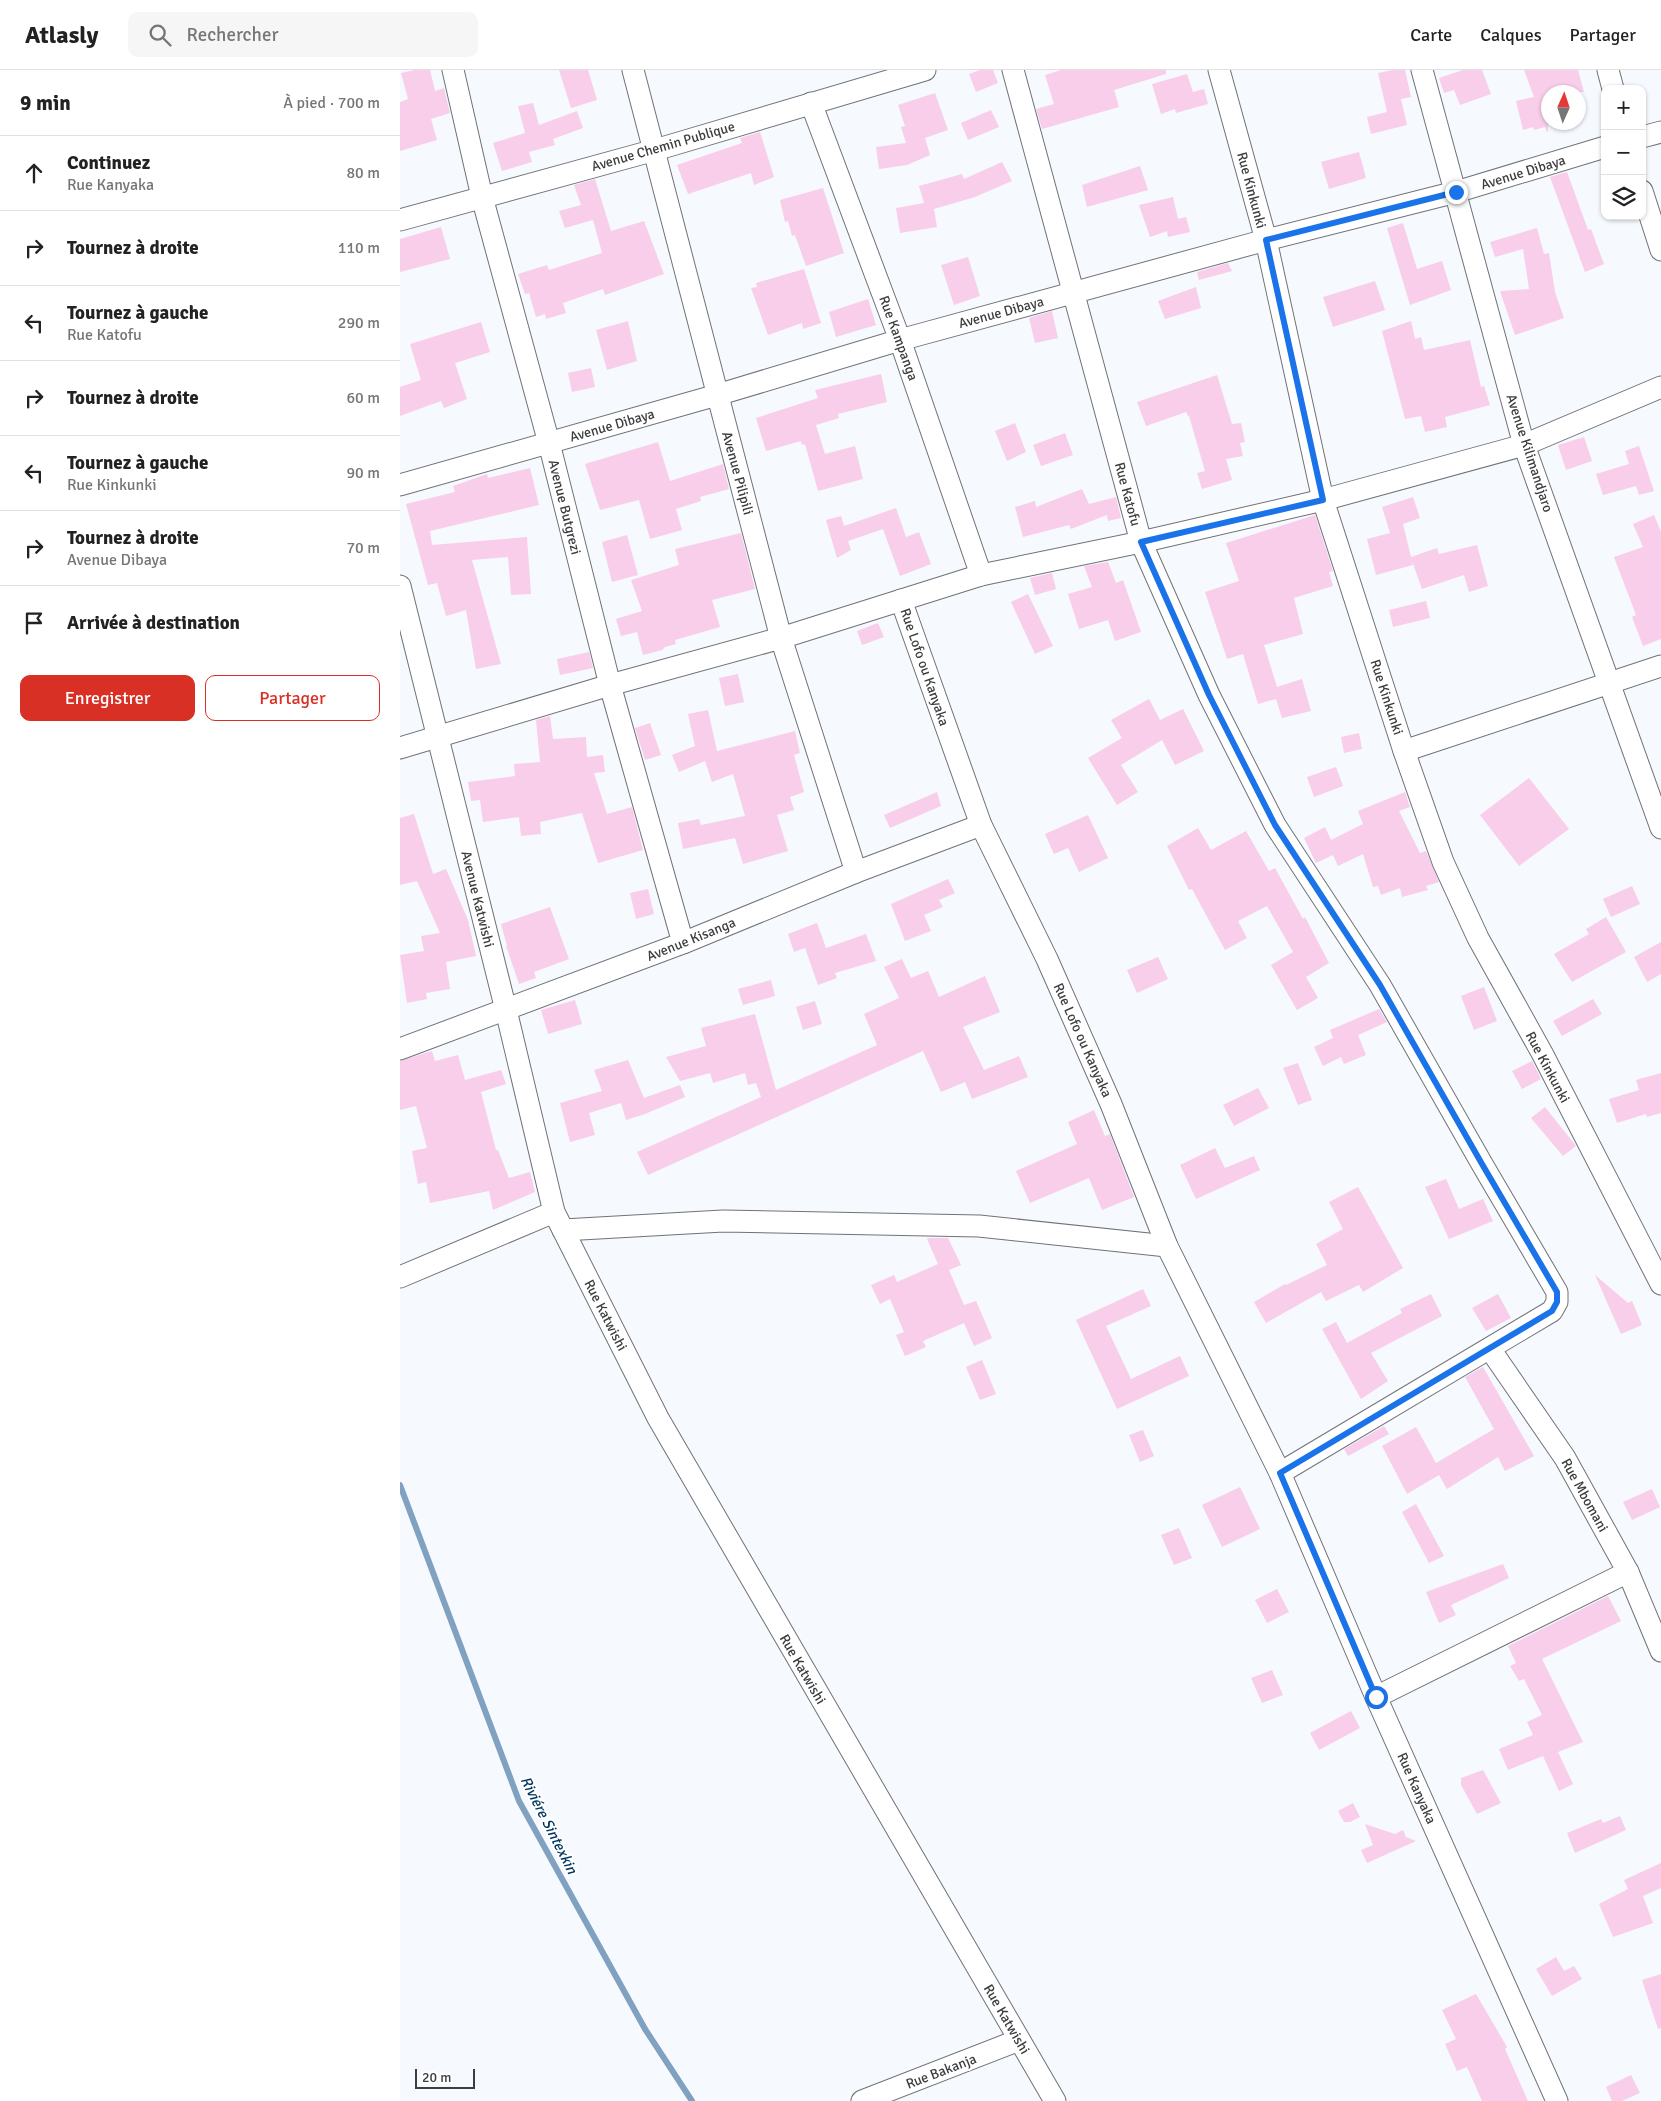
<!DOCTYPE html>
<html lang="fr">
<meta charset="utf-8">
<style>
:root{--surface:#fff;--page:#f6f6f6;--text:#222;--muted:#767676;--line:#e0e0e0;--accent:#d93025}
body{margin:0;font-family:Signika,sans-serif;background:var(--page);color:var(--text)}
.controls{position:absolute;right:15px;top:15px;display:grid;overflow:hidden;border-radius:10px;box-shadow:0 1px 4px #0004}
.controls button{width:45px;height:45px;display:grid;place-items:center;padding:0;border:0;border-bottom:1px solid var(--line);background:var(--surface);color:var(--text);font:25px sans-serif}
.compass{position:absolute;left:1141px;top:15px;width:45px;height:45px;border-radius:50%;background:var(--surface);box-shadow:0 1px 4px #0004;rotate:3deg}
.scale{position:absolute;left:15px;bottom:12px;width:60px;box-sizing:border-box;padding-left:5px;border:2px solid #3c3d3f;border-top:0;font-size:14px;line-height:18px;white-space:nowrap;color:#3c3d3f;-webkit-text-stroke:4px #fff;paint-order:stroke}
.stop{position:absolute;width:15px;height:15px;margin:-11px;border:4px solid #1a73e8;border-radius:50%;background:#fff}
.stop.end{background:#1a73e8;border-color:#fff;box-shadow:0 1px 5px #0008}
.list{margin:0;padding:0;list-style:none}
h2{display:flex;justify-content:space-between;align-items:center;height:65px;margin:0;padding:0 20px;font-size:21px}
h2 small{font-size:16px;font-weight:400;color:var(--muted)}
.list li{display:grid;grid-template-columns:32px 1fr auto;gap:15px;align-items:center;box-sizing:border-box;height:75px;padding:0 20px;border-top:1px solid var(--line)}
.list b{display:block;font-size:19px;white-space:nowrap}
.list p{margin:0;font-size:16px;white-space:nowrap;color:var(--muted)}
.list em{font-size:16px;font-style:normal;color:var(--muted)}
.actions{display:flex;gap:10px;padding:15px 20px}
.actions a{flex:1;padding:11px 0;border:1px solid var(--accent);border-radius:10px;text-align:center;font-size:18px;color:var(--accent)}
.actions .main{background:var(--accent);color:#fff}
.icon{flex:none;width:28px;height:28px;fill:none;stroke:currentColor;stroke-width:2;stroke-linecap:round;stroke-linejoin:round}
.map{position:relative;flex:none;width:1261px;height:2031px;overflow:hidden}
header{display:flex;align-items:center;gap:30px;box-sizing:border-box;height:70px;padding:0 25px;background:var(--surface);border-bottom:1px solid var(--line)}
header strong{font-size:24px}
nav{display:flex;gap:28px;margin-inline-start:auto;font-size:18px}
.search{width:350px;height:45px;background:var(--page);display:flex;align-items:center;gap:12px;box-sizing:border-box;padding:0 18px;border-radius:10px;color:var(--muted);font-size:19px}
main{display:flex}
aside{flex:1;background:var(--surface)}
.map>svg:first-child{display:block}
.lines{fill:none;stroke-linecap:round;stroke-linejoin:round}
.stream{stroke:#81a1c1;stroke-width:6}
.building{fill:#f8ceea}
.street-casing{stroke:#6f7277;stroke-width:23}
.street{stroke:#fff;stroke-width:21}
.route{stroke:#1a73e8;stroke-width:6}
.labels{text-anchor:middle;stroke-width:4;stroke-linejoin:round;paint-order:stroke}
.street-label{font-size:14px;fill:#3c3d3f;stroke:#fff}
.water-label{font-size:15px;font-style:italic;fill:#00365f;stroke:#fff}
</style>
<header>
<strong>Atlasly</strong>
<div class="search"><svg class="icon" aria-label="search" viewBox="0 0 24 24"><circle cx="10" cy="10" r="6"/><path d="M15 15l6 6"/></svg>Rechercher</div>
<nav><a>Carte</a><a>Calques</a><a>Partager</a></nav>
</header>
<main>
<aside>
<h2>9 min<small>À pied · 700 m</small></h2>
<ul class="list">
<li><svg class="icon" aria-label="ahead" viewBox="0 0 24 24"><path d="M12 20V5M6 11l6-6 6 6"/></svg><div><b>Continuez</b><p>Rue Kanyaka</p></div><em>80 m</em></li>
<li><svg class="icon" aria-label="right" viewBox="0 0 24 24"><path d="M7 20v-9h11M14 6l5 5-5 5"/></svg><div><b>Tournez à droite</b></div><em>110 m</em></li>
<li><svg class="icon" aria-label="left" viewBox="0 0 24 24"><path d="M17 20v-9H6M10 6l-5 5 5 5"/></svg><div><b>Tournez à gauche</b><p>Rue Katofu</p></div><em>290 m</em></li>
<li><svg class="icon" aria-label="right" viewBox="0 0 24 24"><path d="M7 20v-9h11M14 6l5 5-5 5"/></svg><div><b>Tournez à droite</b></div><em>60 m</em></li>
<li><svg class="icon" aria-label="left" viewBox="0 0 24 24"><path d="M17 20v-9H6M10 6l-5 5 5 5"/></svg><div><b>Tournez à gauche</b><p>Rue Kinkunki</p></div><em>90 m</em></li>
<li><svg class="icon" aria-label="right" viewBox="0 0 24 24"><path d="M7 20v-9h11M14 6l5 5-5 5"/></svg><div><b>Tournez à droite</b><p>Avenue Dibaya</p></div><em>70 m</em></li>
<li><svg class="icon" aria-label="arrive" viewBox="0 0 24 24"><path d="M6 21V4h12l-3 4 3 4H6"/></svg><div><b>Arrivée à destination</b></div></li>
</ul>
<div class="actions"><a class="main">Enregistrer</a><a>Partager</a></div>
</aside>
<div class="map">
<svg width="1261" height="2031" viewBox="0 0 1261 2031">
<rect width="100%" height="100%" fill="#f6f9fe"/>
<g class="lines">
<path class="stream" d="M0 1415 119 1731 245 1959 292 2031"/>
</g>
<g class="building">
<path d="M15 0H30L35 21 44 18 50 43 31 49 37 70 0 81V32L8 29 1 3Z"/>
<path d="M159 0H188L197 30 171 38Z"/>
<path d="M580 0H593L598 13 576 22 569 4Z"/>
<path d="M661 0H766V4L714 20 719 37 642 59 636 39 654 34 645 5Z"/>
<path d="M993 0H1005L1011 27 1001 29 1007 55 971 64 967 47 987 42 978 3Z"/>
<path d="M1063 0H1082L1091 24 1060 35 1054 20 1044 23 1039 8Z"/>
<path d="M1124 0H1178L1184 22H1148V62H1147L1145 57 1134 60 1133 57 1123 60 1116 31 1134 27Z"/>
<path d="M787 4 793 22 804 19 808 34 776 43 775 39 761 44 752 14Z"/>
<path d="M535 23 548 60 525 68 530 85 507 95 479 99 476 77 506 73 501 57 505 56 498 35Z"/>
<path d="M133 33 139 55 177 41 183 58 153 69 155 75 129 82 132 92 102 101 93 73 125 63 118 36Z"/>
<path d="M591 40 599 57 568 70 561 53Z"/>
<path d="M360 62 374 107 354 115 351 103 288 124 277 95 342 73 340 68Z"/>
<path d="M959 82 966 108 929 119 921 92Z"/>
<path d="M602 92 612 111 575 127 534 139 537 157 500 163 496 138 524 133 519 116 562 104 564 109Z"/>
<path d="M740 96 748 120 687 137 682 115Z"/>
<path d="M1167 102 1188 160 1191 159 1204 194 1185 202 1150 107Z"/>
<path d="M195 109 211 161 244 151 264 204 205 225 203 219 163 233 166 243 146 249 145 244 136 247 129 223 125 224 118 204 147 195 149 200 202 183 193 150 165 158 159 141 181 135 174 115Z"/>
<path d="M423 118 444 183 406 196 395 165 392 166 388 151 385 152 380 130Z"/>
<path d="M773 127 778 149 786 147 790 162 768 167 767 161 750 167 739 135Z"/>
<path d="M1003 153 1017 199 1042 191 1051 220 1010 235 987 158Z"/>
<path d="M41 157 50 189 0 202V169Z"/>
<path d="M1137 158 1144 184 1149 183 1155 222 1164 248 1115 265 1100 221 1129 219 1123 179 1095 187 1090 172Z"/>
<path d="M568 187 580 226 554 235 541 195Z"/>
<path d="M828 193 832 201 799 210 797 202Z"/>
<path d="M404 199 421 253 403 259 402 253 368 265 351 218 357 217 356 213Z"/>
<path d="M975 211 985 240 933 257 923 227Z"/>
<path d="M796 217 801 238 765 249 758 231Z"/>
<path d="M468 229 476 255 436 267 429 242Z"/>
<path d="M652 241 658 268 635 273 629 248Z"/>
<path d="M228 251 237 291 207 300 196 260Z"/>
<path d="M1011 251 1015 269 1021 267 1024 280 1070 270 1081 317 1084 316 1090 335 1045 347 1047 357 1025 362 1021 346 1005 349 982 261Z"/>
<path d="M81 252 90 282 55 293 67 329 44 338 41 331 0 346V317L21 310 10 274Z"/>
<path d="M191 298 195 317 172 322 168 303Z"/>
<path d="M481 304 487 332 438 344 439 348 416 355 425 384 455 376 463 409 418 421 405 374 402 375 401 371 366 381 356 348 418 328 415 320Z"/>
<path d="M817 305 832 354 841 353 845 372 840 373 843 386 826 389 832 410 802 419 797 403 805 401 789 346H788L786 342 746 356 737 332Z"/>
<path d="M615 353 626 382 607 391 595 361Z"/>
<path d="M665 363 673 385 641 396 633 375Z"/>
<path d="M1184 367 1192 391 1166 400 1158 375Z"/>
<path d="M258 372 270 411 323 394 329 419 300 427 301 431 276 439 282 460 250 469 239 430 200 440 185 394Z"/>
<path d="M1239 376 1254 421 1239 425 1236 416 1203 425 1196 404 1229 394 1225 381Z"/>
<path d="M130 398 139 435 30 461 32 475 127 467 131 524 111 525 108 487 72 490 101 594 76 599 66 540 46 546 37 513 28 515 6 434 55 422 53 416 87 404 88 408Z"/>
<path d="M682 419 689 434 716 427 721 448 708 451 707 445 671 459 669 455 623 467 615 437 635 431 636 437Z"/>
<path d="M1013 427 1020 448 1003 454 1011 487 1037 478 1039 484 1077 475 1088 516 1069 522 1064 505 1022 519 1011 488 1013 495 976 505 967 469 990 463 982 437Z"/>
<path d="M496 438 506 467 519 462 531 494 500 506 483 459 448 471 451 480 437 488 426 450 441 446 444 456Z"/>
<path d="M915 445 933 501 929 502 933 516 894 528 903 564 864 575 877 617 902 609 911 641 882 648 876 629 858 634 843 584 827 589 805 522 839 511 826 473Z"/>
<path d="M1254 445 1261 462V569L1243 576 1232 547 1236 545 1214 487 1243 477 1233 454Z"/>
<path d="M341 463 355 519 312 530 320 557 275 570 276 574 265 577 262 580 243 585 237 562 221 566 216 549 242 541 231 510 279 495 275 479Z"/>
<path d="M227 465 238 505 212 512 202 472Z"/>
<path d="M708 492 716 513 723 510 741 562 715 571 708 550 679 559 668 524 692 517 684 496Z"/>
<path d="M652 503 656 519 635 525 630 508Z"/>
<path d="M628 524 653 576 635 584 611 532Z"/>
<path d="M1026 531 1030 548 993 557 989 540Z"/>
<path d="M478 553 484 567 462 575 457 561Z"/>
<path d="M189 582 193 598 160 605 157 589Z"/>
<path d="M338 604 344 632 325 636 319 608Z"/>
<path d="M749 629 760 650 783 639 804 681 775 695 762 670 721 695 738 722 717 735 688 688 722 668 711 650Z"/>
<path d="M308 640 317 681 395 661 400 683 394 685 404 722 390 727 394 740 377 745 388 781 343 794 335 768 283 779 278 753 299 749 301 755 345 746 333 704 312 712 305 691 279 702 272 685 295 676 288 644Z"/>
<path d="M150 646 153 669 186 667 187 687 203 685 205 702 194 703 207 744 232 737 243 780 198 793 182 743 140 752 141 764 121 766 119 747 83 752 80 730 71 731 68 712 115 706 114 694 140 692 136 650Z"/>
<path d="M250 653 261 685 245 690 235 658Z"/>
<path d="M959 663 962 679 944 683 941 667Z"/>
<path d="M936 697 943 716 914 727 907 707Z"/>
<path d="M1129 708 1169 759 1119 796 1080 745Z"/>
<path d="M537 722 541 736 490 758 484 745Z"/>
<path d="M1005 722 1010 737 999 741 1020 783 1026 781 1039 812 1026 816 1028 820 1002 827 1000 818 981 825 978 816 973 817 963 784 938 796 933 785 916 793 904 768 925 757 931 770 963 754 958 741Z"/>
<path d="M14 744 33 804 46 799 68 850 76 886 46 892 50 919 26 923 27 929 7 933 0 885 24 881 21 866 40 863 17 811 0 815V748Z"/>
<path d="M688 745 708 788 679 802 668 778 654 784 645 764Z"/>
<path d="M798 758 811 780 846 761 869 801 875 798 903 849 905 847 929 893 906 907 918 928 897 940 871 895 893 882 867 836 838 851 847 868 825 880 792 819 789 820 767 776Z"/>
<path d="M548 809 555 823 539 830 543 837 524 845 531 861 505 871 491 834Z"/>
<path d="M1232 816 1240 834 1211 847 1203 829Z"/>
<path d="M248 819 254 844 236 849 230 823Z"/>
<path d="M150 837 169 889 134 902 136 908 119 914 106 876H107L101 854Z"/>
<path d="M1206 847 1226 882 1172 912 1154 884 1189 864 1186 859Z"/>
<path d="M417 853 426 878 466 864 476 891 435 903 437 908 418 915 405 878 394 882 388 864Z"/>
<path d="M1261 872V904L1247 912 1234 887Z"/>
<path d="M758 887 768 909 737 923 727 900Z"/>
<path d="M502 889 511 908 528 901 539 927 585 906 600 942 563 957 584 1000 619 986 628 1007 572 1029 565 1012 541 1022 523 981 248 1105 237 1082 361 1027 356 1013 348 1015 345 1003 313 1013 310 1003 280 1011 266 987 306 976 301 958 355 944 376 1020 477 975 464 944 499 928 484 897Z"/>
<path d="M371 910 375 926 343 935 338 919Z"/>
<path d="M1084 917 1097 951 1074 960 1061 926Z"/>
<path d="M1193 929 1202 944 1162 966 1153 951Z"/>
<path d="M175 930 182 954 148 964 141 940Z"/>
<path d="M415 931 422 954 403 960 396 937Z"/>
<path d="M979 939 987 952 958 965 966 985 944 994 941 987 923 996 914 977 933 968 930 960Z"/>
<path d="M32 981 35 991 58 985 65 1010 101 1000 106 1014 81 1022 96 1080H98L109 1108 130 1102 135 1122 93 1140 89 1121 30 1133 26 1112 18 1114 12 1081 27 1078 16 1036 0 1040V991Z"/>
<path d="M228 990 244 1028 280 1015 285 1027 245 1044 226 1050 221 1033 189 1043 195 1065 170 1072 160 1033 202 1021 194 1000Z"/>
<path d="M1132 991 1141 1009 1122 1019 1112 1001Z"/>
<path d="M898 993 912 1030 898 1035 883 998Z"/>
<path d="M1261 1003V1043L1247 1047 1246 1044 1217 1053 1209 1029 1239 1020 1236 1010Z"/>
<path d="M858 1018 869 1038 834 1056 823 1035Z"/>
<path d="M1145 1037 1176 1076 1163 1086 1131 1048Z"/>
<path d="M694 1040 705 1066 710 1064 734 1127 702 1140 689 1108 630 1133 616 1101 677 1074 668 1052Z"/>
<path d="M815 1078 825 1098 854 1086 860 1100 796 1129 780 1095Z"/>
<path d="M1046 1109 1059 1139 1083 1129 1093 1151 1049 1169 1025 1117Z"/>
<path d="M958 1117 1003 1198 963 1222 959 1215 926 1231 921 1222 866 1253 854 1232 885 1214 886 1215 927 1195 916 1174 943 1159 929 1132Z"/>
<path d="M530 1168H548L561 1195 549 1200 564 1235 576 1231 592 1268 574 1276 564 1253 523 1271 526 1277 505 1286 496 1265 504 1262 490 1229 480 1234 471 1215 494 1205 497 1212 538 1194 527 1169Z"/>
<path d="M1195 1205 1228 1233 1232 1231 1242 1255 1221 1264Z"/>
<path d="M743 1219 751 1236 706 1256 731 1309 780 1286 789 1306 717 1339 676 1250Z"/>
<path d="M1031 1224 1042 1246 971 1283 988 1311 961 1329 922 1259 936 1252 947 1273 1002 1243 1000 1239Z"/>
<path d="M1098 1224 1111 1248 1086 1261 1072 1238Z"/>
<path d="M582 1290 596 1324 580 1330 566 1297Z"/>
<path d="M1083 1297 1134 1386 1105 1401 1098 1387 1047 1419 1039 1405 1007 1424 982 1376 1016 1357 1036 1393 1094 1359 1065 1307Z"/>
<path d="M984 1356 989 1364 948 1386 944 1379Z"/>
<path d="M743 1360 754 1386 740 1392 729 1365Z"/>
<path d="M840 1417 860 1459 822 1477 802 1435Z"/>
<path d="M1252 1419 1260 1437 1232 1450 1223 1432Z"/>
<path d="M1016 1434 1044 1486 1029 1493 1002 1442Z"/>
<path d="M779 1458 792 1488 774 1495 761 1465Z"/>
<path d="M1103 1494 1109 1508 1051 1535 1056 1545 1039 1553 1026 1522Z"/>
<path d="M877 1519 889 1542 867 1553 855 1530Z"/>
<path d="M1208 1526 1221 1551 1142 1589 1183 1672 1158 1682 1173 1714 1159 1721 1143 1686 1108 1700 1099 1679 1133 1665 1127 1652 1142 1645 1124 1609 1119 1611 1110 1596 1116 1593 1108 1576Z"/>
<path d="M872 1600 883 1625 862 1633 851 1608Z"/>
<path d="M951 1641 960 1658 919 1680 910 1663Z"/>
<path d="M1083 1700 1101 1733 1077 1744 1061 1715V1708Z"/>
<path d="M953 1733 960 1747 950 1752H944L938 1741Z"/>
<path d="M1220 1746 1226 1760 1175 1783 1167 1763 1201 1749 1203 1753Z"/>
<path d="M965 1754 995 1764 1003 1760 1006 1767 1016 1771 967 1793 961 1780 973 1775Z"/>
<path d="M1261 1793V1818L1243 1826 1253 1853 1213 1867 1199 1834 1228 1819 1224 1810Z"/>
<path d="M1156 1887 1164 1901 1174 1896 1182 1909 1152 1926 1136 1899Z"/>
<path d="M1261 1904V1958L1258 1959 1242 1910Z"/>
<path d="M1076 1924 1107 1977 1105 1979 1128 2031H1082L1067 1997 1057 2001 1045 1974 1056 1969 1042 1940Z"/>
<path d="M1231 2005 1240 2023 1222 2031H1212L1206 2017Z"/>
</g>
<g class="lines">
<defs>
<g id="street">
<path d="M53 0 82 127 149 373 210 615 283 873"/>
<path d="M233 0 381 568 456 802"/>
<path d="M613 0 741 472 809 625 875 755 980 915 1082 1094 1157 1222V1232L1152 1241 880 1403"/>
<path d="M819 0 866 170 923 430 1004 681 1043 792 1078 868 1142 983 1261 1214"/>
<path d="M1022 0 1124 375 1261 758"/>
<path d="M1208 0 1213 19"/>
<path d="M411 33 500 270 581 505"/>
<path d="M1242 67 1261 62"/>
<path d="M1242 121 1261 180"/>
<path d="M0 150 255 80 525 0"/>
<path d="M0 415 317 325 500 270 866 170 1056 122 1205 77"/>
<path d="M0 516 106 940 154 1142 258 1348 655 2031"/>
<path d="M501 530 581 755 647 889 711 1034 767 1176 880 1403 976 1627 1157 2031"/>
<path d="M0 678 210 615 381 568 581 505 741 472 923 430 1124 375 1261 317"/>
<path d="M1004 681 1261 596"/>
<path d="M0 979 283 873 456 802 581 755"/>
<path d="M163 1160 323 1151 579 1156 767 1176"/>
<path d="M0 1207 154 1142"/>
<path d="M1090 1279 1165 1388 1228 1502 1261 1581"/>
<path d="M976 1627 1228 1502"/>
<path d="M462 2031 619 1970"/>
</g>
</defs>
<use href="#street" class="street-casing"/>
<use href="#street" class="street"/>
</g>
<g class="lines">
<path class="route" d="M976 1627 880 1403 1152 1241 1157 1232V1222L1082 1094 980 915 875 755 809 625 741 472 923 430 866 170 1056 122"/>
</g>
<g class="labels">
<g class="street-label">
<text transform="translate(263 76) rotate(-16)" y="5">Avenue Chemin Publique</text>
<text transform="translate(1123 102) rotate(-17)" y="5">Avenue Dibaya</text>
<text transform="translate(852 120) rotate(75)" y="5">Rue Kinkunki</text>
<text transform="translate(601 242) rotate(-15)" y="5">Avenue Dibaya</text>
<text transform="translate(499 268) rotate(70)" y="5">Rue Kampanga</text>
<text transform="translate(212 355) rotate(-16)" y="5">Avenue Dibaya</text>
<text transform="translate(1130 383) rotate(72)" y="5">Avenue Kilimandjaro</text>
<text transform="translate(338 403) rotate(75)" y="5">Avenue Pilipili</text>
<text transform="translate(728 424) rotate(75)" y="5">Rue Katofu</text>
<text transform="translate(165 437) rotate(76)" y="5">Avenue Butgrezi</text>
<text transform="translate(525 597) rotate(71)" y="5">Rue Lofo ou Kanyaka</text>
<text transform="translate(987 627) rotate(72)" y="5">Rue Kinkunki</text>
<text transform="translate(78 829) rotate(76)" y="5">Avenue Katwishi</text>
<text transform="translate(291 869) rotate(-22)" y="5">Avenue Kisanga</text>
<text transform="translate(683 970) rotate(66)" y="5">Rue Lofo ou Kanyaka</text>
<text transform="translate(1148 997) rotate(62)" y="5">Rue Kinkunki</text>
<text transform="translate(206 1245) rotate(63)" y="5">Rue Katwishi</text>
<text transform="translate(1185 1425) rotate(61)" y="5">Rue Mbomani</text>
<text transform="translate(403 1599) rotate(60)" y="5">Rue Katwishi</text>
<text transform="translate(1017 1718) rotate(66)" y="5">Rue Kanyaka</text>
<text transform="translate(607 1949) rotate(60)" y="5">Rue Katwishi</text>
<text transform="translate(541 2001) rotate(-21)" y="5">Rue Bakanja</text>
</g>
<g class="water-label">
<text transform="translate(149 1755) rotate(63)" y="5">Riviére Sintexkin</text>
</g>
</g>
</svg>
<div class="controls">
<button>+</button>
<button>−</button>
<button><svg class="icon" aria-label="layers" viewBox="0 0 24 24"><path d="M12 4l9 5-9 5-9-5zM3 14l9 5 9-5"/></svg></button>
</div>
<svg class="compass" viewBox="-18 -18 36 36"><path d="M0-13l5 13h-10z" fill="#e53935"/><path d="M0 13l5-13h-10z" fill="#767676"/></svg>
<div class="scale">20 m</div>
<div class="stop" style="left:976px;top:1627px"></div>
<div class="stop end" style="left:1056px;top:122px"></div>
</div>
</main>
